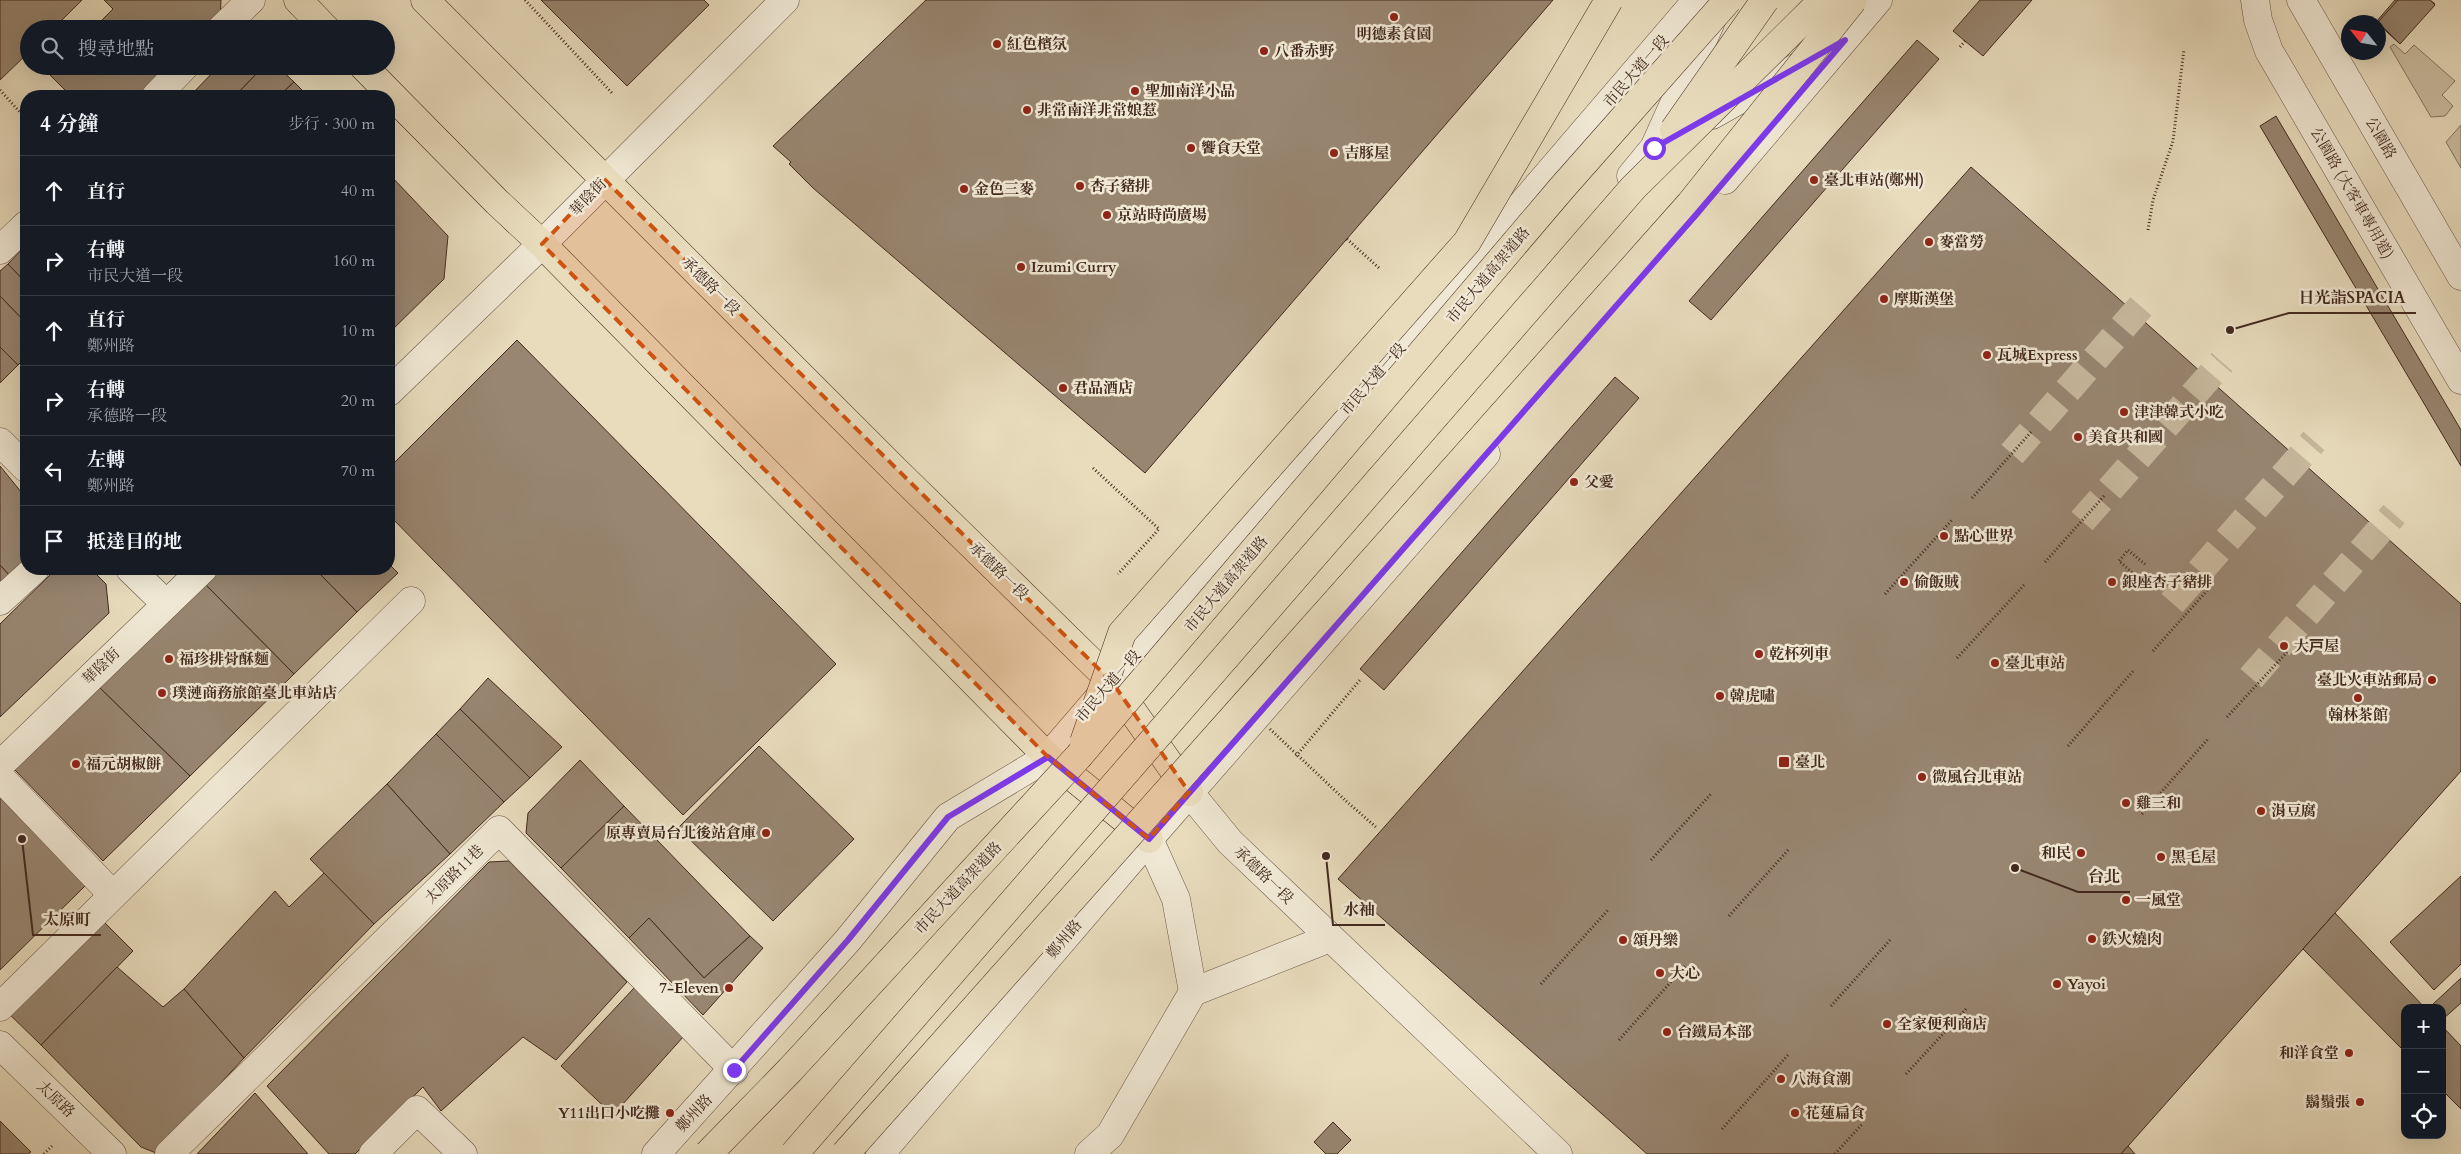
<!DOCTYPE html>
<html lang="zh-TW">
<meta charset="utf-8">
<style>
:root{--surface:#171b24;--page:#242831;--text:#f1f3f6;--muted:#9ea1a6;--line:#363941}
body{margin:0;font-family:Cardo,"Noto Serif TC",serif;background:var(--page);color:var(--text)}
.controls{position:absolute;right:15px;bottom:15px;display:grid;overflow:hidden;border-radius:10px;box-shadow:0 5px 20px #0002}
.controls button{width:45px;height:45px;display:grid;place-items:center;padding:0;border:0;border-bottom:1px solid var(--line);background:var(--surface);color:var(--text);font:25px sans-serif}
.compass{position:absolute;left:2341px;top:15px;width:45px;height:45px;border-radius:50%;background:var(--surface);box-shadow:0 5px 20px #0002;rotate:301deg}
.stop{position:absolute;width:15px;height:15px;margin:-11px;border:4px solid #7c3aed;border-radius:50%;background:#fff}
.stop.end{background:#7c3aed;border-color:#fff;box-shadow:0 1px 5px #0008}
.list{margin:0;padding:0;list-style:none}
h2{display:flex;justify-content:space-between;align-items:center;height:65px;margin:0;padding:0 20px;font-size:21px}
h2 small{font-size:16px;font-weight:400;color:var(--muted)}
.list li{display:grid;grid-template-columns:32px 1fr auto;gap:15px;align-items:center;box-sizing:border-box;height:70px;padding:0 20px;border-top:1px solid var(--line)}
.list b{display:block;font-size:19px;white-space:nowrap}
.list p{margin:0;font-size:16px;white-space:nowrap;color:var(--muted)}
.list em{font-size:16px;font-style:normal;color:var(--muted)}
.icon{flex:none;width:28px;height:28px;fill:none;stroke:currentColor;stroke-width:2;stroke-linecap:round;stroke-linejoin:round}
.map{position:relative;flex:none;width:2461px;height:1154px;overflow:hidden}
.search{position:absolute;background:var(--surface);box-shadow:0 5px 20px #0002;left:20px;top:20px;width:375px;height:55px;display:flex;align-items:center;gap:12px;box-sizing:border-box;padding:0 18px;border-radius:28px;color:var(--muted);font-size:19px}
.panel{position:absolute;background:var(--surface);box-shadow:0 5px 20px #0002;left:20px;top:90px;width:375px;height:485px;border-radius:20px}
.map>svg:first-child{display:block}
.green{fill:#ccbea2;stroke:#877460}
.building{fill:#988671;stroke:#42291e}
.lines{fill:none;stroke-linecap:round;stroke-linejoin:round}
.minor-tunnel{stroke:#c7b89d;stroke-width:28;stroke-dasharray:28 14;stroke-linecap:butt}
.minor-casing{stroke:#6c5646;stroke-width:29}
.major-casing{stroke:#42291e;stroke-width:29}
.path{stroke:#42291e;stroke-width:3;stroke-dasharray:1 2.5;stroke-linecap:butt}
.minor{stroke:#f0e8d4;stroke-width:28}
.major{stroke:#e8dcbd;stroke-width:28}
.highway-bridge-casing{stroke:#42291e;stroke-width:29;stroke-linecap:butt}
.path-bridge{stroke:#42291e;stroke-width:3;stroke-dasharray:1 2.5;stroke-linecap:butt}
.highway-bridge{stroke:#e8dcbd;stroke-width:28}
.route{stroke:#7c3aed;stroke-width:6}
.marked{fill:#cf520f;fill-opacity:0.2;stroke:#cf520f;stroke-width:4;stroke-dasharray:10 6;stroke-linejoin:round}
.poi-dot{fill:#8f2418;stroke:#f0e8d4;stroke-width:2}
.labels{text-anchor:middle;stroke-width:5;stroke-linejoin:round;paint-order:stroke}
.poi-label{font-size:15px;font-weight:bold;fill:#42291e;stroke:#f0e8d4;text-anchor:start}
.street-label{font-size:15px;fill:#42291e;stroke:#f0e8d4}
.leader{fill:none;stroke:#42291e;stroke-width:2}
.callout-dot{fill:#42291e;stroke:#f0e8d4;stroke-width:2}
.callout-label{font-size:16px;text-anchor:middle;font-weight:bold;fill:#42291e;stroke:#f0e8d4;stroke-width:5;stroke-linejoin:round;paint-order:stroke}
</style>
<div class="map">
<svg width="2461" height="1154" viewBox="0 0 2461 1154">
<rect width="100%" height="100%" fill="#e8dcbd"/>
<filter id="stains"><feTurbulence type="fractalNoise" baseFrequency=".004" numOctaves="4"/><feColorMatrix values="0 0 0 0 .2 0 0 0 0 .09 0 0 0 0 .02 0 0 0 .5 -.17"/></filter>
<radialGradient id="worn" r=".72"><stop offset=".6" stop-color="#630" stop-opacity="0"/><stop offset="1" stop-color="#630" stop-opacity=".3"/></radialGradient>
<g class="green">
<path d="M2394 44 2405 54 2414 45 2455 81 2442 95 2453 106 2445 116 2431 117 2390 47Z"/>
<path d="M2461 125V168L2446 142Z"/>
</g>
<g class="building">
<path d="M0 0H82L53 29H29V52L0 80Z"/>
<path d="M104 0H221L220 23 214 29H93L113 9Z"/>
<path d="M541 0H704L709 5 627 86Z"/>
<path d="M926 0H1553L1145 473 813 188 789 164 791 162 773 146Z"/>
<path d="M1980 0H2032L1983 56 1953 31Z"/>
<path d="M2395 0H2430L2435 4 2399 43 2376 22Z"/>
<path d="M2398 0H2430L2435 5 2400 44 2378 22Z"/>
<path d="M1917 40 1939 59 1711 320 1689 301Z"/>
<path d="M55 66H177L147 96H71L48 73Z"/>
<path d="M219 66H264L235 96H190Z"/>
<path d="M264 66H277L294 82 279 96H235Z"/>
<path d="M294 82 308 96H279Z"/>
<path d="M2276 116 2461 430V466L2260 126Z"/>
<path d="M1971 167 2461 604V771L2121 1154H1647L1338 879Z"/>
<path d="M390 175 448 236 444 279 389 333Z"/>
<path d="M26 245V283L8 264Z"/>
<path d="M8 264 26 283V323L0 296V271Z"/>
<path d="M0 296 26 323V357L18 365 0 347Z"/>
<path d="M517 340 836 664 683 815 389 515V468Z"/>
<path d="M0 347 18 365 0 383Z"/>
<path d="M1615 377 1639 398 1384 690 1360 669Z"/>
<path d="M0 466 26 498V560L10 576 0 565Z"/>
<path d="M389 564 398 573 357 612 315 569H389Z"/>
<path d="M0 565 10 576 0 586Z"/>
<path d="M56 569H91L106 584 109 613 0 717V624Z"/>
<path d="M220 569H315L357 612 294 674 205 584Z"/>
<path d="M205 584 294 674 190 776 99 687Z"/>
<path d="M488 678 562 747 530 778 460 709Z"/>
<path d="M99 687 190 776 103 861 15 770Z"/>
<path d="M460 709 530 778 504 802 436 734Z"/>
<path d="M436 734 504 802 450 854 387 784Z"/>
<path d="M759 746 854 839 773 921 678 828Z"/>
<path d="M580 760 624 806 561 868 526 833 528 813Z"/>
<path d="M387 784 450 854 374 924 310 859Z"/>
<path d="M0 793 86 885 0 970Z"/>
<path d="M624 806 750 936 704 978 649 918 629 938 561 868Z"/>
<path d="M509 861 627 982 556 1060 523 1037 441 1111 423 1087 355 1154H329L267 1086 489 862Z"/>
<path d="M324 873 374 924 244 1058 184 989 275 891 289 907Z"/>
<path d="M2461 876V964L2434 990 2390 942Z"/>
<path d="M95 913 133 951 41 1045 2 1007Z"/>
<path d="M2335 913 2425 1008H2405V1052L2303 949Z"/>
<path d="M649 918 704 978 750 936 763 948 703 1015 629 938Z"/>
<path d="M117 967 163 1007 184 989 244 1058 156 1153 141 1147 41 1045Z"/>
<path d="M2461 978V1003L2443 1019 2442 1008 2431 1006Z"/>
<path d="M634 988 684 1036 613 1115 561 1066Z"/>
<path d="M2442 1026 2461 1046V1109L2442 1090Z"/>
<path d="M255 1093 308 1154H197Z"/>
<path d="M0 1121 31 1152 28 1154H0Z"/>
<path d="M1333 1122 1351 1140 1337 1154H1326L1314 1142Z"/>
<path d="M2128 1146 2135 1154H2121Z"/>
</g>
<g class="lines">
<g class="minor-tunnel">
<path d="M2012 454 2150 296"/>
<path d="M2082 521 2222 362"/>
<path d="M2172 603 2314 441"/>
<path d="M2251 678 2394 514"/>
</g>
<defs>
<g id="minor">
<path d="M2255 0 2258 20 2269 51 2461 380"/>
<path d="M2301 0 2461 276"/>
<path d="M221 29 251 0"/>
<path d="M156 96 185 66"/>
<path d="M1712 115 1801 65"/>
<path d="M1631 176 1654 148 1710 24"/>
<path d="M1725 180 1878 0"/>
<path d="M0 250 26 225"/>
<path d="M389 392 542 244 785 0"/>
<path d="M0 442 26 468"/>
<path d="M130 569 166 604"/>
<path d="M0 601 35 569"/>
<path d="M0 765 203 569"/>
<path d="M0 777 113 895"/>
<path d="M1189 792 1230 842 1558 1154"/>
<path d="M1149 839 1176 899 1193 992"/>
<path d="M0 1007 411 601"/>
<path d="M0 1045 112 1154"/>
<path d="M169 1154 499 830 734 1070"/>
<path d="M373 1154 417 1110 463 1154"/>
<path d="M656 1154 848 940 948 817 1048 757 1697 0"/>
<path d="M880 1154 1149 839 1486 454"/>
<path d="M1089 1154 1110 1135 1193 992 1330 938"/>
</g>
<g id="major">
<path d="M298 0 326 29"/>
<path d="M425 0 897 472 1112 682 1189 792"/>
<path d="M363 66 497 202 542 244 1048 757 1149 839"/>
</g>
</defs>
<use href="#minor" class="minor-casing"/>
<use href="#major" class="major-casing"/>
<g class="path">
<path d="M525 0 612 93"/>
<path d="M1960 47 1965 41"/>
<path d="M0 90 26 119"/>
<path d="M2148 230 2153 200 2173 141 2184 49"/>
<path d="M1347 239 1379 268"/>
<path d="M1093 468 1159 529 1118 574"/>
<path d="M1972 498 2032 431"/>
<path d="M2045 562 2105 495"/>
<path d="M2137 577 2119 561 2128 550 2146 565"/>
<path d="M1885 594 1952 520"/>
<path d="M2153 651 2213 584"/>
<path d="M1957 658 2025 584"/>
<path d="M2227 717 2288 651"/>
<path d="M2068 746 2134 670"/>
<path d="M1296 756 1360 680"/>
<path d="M1346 801 1377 828"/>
<path d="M2142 814 2208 739"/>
<path d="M1651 860 1711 794"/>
<path d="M1729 916 1789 849"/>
<path d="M1541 984 1608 910"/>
<path d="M1831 1006 1891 939"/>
<path d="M1619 1040 1686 965"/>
<path d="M1906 1074 1967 1008"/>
<path d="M1722 1129 1788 1055"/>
<path d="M44 1154 52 1146"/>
<path d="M1835 1154 1863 1123"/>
</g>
<use href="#minor" class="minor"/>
<use href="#major" class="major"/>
<defs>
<g id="highway-bridge">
<path d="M1674 130 1765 0"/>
<path d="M1084 742 1122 633 1467 242 1609 0"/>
<path d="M708 1154 790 1070 1078 757 1561 189 1728 0"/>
<path d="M794 1154 1633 188 1823 0"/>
<path d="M845 1154 1690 204 1853 0"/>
</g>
</defs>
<use href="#highway-bridge" class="highway-bridge-casing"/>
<path class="path-bridge" d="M1270 729 1346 801"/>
<use href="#highway-bridge" class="highway-bridge"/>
</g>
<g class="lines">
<path class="route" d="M734 1070 848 940 948 817 1048 757 1149 839 1694 217 1845 40 1654 148"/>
</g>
<path class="marked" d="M604 179 1112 682 1189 792 1149 839 1048 757 542 244Z"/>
<g class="poi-dot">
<circle cx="1394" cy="17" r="5"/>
<circle cx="997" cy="44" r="5"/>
<circle cx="1264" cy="51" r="5"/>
<circle cx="1135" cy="91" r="5"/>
<circle cx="1027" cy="110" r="5"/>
<circle cx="1191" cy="148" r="5"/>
<circle cx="1334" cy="153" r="5"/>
<circle cx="1814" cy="180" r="5"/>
<circle cx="1080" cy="186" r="5"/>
<circle cx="964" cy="189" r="5"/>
<circle cx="1107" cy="215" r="5"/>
<circle cx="1929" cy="242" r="5"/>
<circle cx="1021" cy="267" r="5"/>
<circle cx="1884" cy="299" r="5"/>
<circle cx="1987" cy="355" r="5"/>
<circle cx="1063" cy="388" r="5"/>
<circle cx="2124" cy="412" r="5"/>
<circle cx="2078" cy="437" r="5"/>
<circle cx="1574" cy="482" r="5"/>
<circle cx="1944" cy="536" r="5"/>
<circle cx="1904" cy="582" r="5"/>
<circle cx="2112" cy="582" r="5"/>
<circle cx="2284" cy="646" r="5"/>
<circle cx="1759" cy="654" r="5"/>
<circle cx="169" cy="659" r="5"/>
<circle cx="1995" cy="663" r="5"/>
<circle cx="2432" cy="680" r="5"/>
<circle cx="162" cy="693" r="5"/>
<circle cx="1720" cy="696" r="5"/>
<circle cx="2358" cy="698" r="5"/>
<rect x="1778" y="756" width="12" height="12" rx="2.5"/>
<circle cx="76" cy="764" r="5"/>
<circle cx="1922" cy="777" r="5"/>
<circle cx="2126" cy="803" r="5"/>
<circle cx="2261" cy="811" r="5"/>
<circle cx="766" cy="833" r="5"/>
<circle cx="2081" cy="853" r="5"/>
<circle cx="2161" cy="857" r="5"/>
<circle cx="2126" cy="900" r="5"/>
<circle cx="2092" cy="939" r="5"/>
<circle cx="1623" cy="940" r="5"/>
<circle cx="1660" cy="973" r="5"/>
<circle cx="2057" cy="984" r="5"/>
<circle cx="729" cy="988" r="5"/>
<circle cx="1887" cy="1024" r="5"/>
<circle cx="1667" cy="1032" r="5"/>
<circle cx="2349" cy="1053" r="5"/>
<circle cx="1781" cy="1079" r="5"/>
<circle cx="2360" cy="1102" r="5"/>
<circle cx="670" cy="1113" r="5"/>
<circle cx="1795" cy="1113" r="5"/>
</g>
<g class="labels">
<g class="poi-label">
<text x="1394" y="39" text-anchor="middle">明德素食園</text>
<text x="1007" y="49">紅色檳氛</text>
<text x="1274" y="56">八番赤野</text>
<text x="1145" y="96">聖加南洋小品</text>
<text x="1037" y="115">非常南洋非常娘惹</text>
<text x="1201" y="153">饗食天堂</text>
<text x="1344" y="158">吉豚屋</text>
<text x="1824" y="185">臺北車站(鄭州)</text>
<text x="1090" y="191">杏子豬排</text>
<text x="974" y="194">金色三麥</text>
<text x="1117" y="220">京站時尚廣場</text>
<text x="1939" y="247">麥當勞</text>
<text x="1031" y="272">Izumi Curry</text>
<text x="1894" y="304">摩斯漢堡</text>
<text x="1997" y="360">瓦城Express</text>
<text x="1073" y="393">君品酒店</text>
<text x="2134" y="417">津津韓式小吃</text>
<text x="2088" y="442">美食共和國</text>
<text x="1584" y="487">父愛</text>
<text x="1954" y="541">點心世界</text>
<text x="1914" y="587">偷飯賊</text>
<text x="2122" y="587">銀座杏子豬排</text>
<text x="2294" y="651">大戸屋</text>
<text x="1769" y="659">乾杯列車</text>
<text x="179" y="664">福珍排骨酥麵</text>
<text x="2005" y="668">臺北車站</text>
<text x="2422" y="685" text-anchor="end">臺北火車站郵局</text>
<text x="172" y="698">璞漣商務旅館臺北車站店</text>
<text x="1730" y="701">韓虎嘯</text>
<text x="2358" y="720" text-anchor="middle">翰林茶館</text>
<text x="1795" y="767">臺北</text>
<text x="86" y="769">福元胡椒餅</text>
<text x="1932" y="782">微風台北車站</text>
<text x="2136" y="808">雞三和</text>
<text x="2271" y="816">涓豆腐</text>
<text x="756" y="838" text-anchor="end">原專賣局台北後站倉庫</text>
<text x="2071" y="858" text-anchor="end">和民</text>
<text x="2171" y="862">黑毛屋</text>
<text x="2136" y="905">一風堂</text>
<text x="2102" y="944">鉄火燒肉</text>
<text x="1633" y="945">頌丹樂</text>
<text x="1670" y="978">大心</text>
<text x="2067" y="989">Yayoi</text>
<text x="719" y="993" text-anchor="end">7-Eleven</text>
<text x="1897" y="1029">全家便利商店</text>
<text x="1677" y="1037">台鐵局本部</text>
<text x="2339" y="1058" text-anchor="end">和洋食堂</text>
<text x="1791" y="1084">八海食潮</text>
<text x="2350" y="1107" text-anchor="end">鬍鬚張</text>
<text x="660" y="1118" text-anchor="end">Y11出口小吃攤</text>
<text x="1805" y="1118">花蓮扁食</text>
</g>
<g class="street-label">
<text transform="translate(1636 71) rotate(-49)" y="5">市民大道一段</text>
<text transform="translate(2381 138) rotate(60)" y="5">公園路</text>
<text transform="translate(2352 193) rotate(60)" y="5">公園路 (大客車專用道)</text>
<text transform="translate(588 197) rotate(-46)" y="5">華陰街</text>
<text transform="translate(1488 275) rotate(-50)" y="5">市民大道高架道路</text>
<text transform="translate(711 286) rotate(45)" y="5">承德路一段</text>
<text transform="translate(1373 379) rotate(-49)" y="5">市民大道一段</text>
<text transform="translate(999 571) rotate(44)" y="5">承德路一段</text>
<text transform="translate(1226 584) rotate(-50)" y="5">市民大道高架道路</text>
<text transform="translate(101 666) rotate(-44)" y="5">華陰街</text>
<text transform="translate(1108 686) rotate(-49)" y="5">市民大道一段</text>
<text transform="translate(454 874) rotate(-45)" y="5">太原路11巷</text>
<text transform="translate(1264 875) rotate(44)" y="5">承德路一段</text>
<text transform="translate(958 888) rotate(-47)" y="5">市民大道高架道路</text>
<text transform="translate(1064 939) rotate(-50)" y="5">鄭州路</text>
<text transform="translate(56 1099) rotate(44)" y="5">太原路</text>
<text transform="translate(694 1113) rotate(-47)" y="5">鄭州路</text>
</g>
</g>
<path class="leader" d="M2230 330L2289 313H2416M2015 868L2078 892H2130M1326 856L1333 925H1385M22 839L33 935H101"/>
<g class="callout-dot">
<circle cx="2230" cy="330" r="5"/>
<circle cx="2015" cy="868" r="5"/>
<circle cx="1326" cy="856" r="5"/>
<circle cx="22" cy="839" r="5"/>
</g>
<g class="callout-label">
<text x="2352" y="303">日光詣SPACIA</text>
<text x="2104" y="882">台北</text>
<text x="1359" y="915">水袖</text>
<text x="67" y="925">太原町</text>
</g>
<rect width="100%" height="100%" filter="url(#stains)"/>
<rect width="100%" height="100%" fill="url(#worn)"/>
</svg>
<div class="controls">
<button>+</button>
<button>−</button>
<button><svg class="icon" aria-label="locate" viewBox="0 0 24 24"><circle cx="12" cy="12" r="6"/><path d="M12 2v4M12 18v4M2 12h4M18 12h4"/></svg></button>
</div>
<svg class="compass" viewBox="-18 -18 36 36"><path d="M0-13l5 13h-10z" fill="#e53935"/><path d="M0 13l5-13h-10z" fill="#9ea1a6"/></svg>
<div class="stop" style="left:1654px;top:148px"></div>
<div class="stop end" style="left:734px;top:1070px"></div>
<div class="search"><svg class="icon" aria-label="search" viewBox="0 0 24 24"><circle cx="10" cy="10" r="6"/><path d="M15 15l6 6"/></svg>搜尋地點</div>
<section class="panel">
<h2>4 分鐘<small>步行 · 300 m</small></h2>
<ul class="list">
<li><svg class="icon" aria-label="ahead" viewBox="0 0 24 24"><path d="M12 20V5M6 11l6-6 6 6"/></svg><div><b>直行</b></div><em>40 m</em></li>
<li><svg class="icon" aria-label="right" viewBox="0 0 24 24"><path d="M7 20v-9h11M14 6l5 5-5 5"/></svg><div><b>右轉</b><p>市民大道一段</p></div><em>160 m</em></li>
<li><svg class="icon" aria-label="ahead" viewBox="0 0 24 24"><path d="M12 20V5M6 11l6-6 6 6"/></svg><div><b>直行</b><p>鄭州路</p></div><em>10 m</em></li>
<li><svg class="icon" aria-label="right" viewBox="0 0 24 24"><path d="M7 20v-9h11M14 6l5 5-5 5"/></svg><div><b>右轉</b><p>承德路一段</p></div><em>20 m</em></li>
<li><svg class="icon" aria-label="left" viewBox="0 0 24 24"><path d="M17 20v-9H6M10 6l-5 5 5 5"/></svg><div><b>左轉</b><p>鄭州路</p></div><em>70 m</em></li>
<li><svg class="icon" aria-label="arrive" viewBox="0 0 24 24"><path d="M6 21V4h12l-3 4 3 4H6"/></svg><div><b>抵達目的地</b></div></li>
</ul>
</section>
</div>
